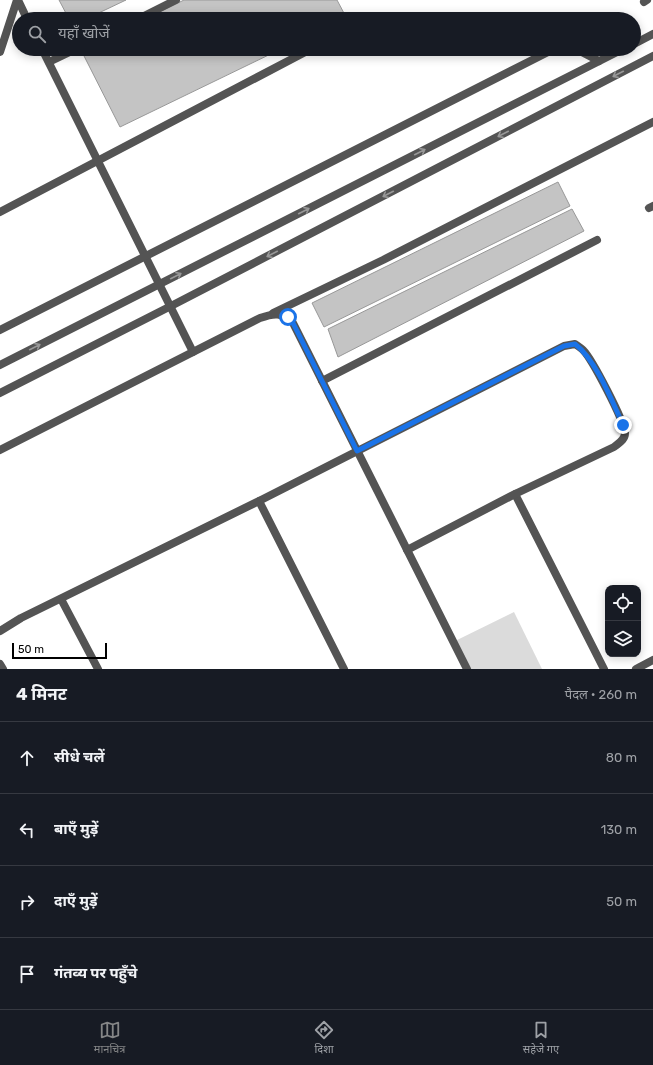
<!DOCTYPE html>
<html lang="hi">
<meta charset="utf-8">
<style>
:root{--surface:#171b24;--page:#242831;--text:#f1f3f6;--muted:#9ea1a6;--line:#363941;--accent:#858687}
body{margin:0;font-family:Rubik,"Noto Sans Devanagari",sans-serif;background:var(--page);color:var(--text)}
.controls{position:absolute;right:12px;bottom:12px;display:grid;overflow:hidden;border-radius:8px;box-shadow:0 2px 10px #0003}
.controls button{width:36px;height:36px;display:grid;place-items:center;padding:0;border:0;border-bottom:1px solid var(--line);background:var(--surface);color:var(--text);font:20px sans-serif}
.scale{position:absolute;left:12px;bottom:10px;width:95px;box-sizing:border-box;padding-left:4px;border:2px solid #000;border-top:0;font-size:11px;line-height:14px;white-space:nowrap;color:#000;-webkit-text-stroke:3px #fff;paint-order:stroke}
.stop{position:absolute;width:12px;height:12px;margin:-9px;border:3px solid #1a73e8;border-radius:50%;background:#fff}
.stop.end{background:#1a73e8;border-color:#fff;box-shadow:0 1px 4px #0008}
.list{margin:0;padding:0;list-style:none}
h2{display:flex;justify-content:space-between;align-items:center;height:52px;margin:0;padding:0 16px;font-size:17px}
h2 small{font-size:13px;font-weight:400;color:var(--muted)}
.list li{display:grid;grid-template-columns:26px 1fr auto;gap:12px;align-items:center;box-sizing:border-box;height:72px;padding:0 16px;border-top:1px solid var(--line)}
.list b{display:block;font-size:15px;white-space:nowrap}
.list em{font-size:13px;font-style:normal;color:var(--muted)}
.icon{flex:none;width:22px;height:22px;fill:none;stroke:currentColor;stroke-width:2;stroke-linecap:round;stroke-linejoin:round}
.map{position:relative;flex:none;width:653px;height:669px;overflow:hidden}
.search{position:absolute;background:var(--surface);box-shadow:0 2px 10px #0003;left:12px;right:12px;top:12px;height:44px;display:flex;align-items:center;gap:10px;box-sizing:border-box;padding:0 14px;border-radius:22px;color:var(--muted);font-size:15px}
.sheet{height:340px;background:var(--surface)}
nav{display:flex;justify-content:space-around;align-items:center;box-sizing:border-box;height:56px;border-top:1px solid var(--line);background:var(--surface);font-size:11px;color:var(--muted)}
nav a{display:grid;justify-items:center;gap:2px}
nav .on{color:var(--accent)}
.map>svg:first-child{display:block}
.green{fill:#dbdbdb}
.building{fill:#c4c4c4;stroke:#989898}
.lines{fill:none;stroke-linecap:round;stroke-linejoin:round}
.minor{stroke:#545454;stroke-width:8}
.tertiary{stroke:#545454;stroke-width:8}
.oneway{stroke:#989898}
.route{stroke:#1a73e8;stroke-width:5}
</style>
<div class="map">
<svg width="653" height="669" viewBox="0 0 653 669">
<rect width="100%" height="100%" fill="#fff"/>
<path class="green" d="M514 612 542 669H467L453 642Z"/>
<g class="building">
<path d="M59 0H126L86 19H69Z"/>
<path d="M184 0H337L346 17 342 19H145Z"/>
<path d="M84 49H281L120 127 81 50Z"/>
<path d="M558 182 570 206 324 327 312 303Z"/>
<path d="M572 209 584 231 338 357 328 329Z"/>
</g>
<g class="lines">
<g class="minor">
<path d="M18 0 27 19"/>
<path d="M644 2 647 0"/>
<path d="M138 19 176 0"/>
<path d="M42 49 193 352"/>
<path d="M576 49 599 61"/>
<path d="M0 52 17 0"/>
<path d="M49 62 76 49"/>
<path d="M649 208 653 206"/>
<path d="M0 212 311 49"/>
<path d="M273 313 383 260 653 122"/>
<path d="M0 330 554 49"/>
<path d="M322 381 597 240"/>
<path d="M0 450 260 318C274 313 282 312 293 323L467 669"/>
<path d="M515 494 604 669"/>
<path d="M259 501 344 669"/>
<path d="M61 599 98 669"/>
<path d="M0 631 21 618 259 501 564 346 575 344C578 346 581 348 583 350 592 359 624 420 625 433 625 440 619 443 614 447L515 494 407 550"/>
<path d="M0 664 3 669"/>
<path d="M636 669 653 660"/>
</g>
<g class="tertiary">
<path d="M634 44 653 34"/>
<path d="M0 365 623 49"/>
<path d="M0 393 171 306 653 56"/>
</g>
</g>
<defs><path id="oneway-shaft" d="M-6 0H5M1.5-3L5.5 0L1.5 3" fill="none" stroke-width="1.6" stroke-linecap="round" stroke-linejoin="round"/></defs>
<g class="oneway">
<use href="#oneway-shaft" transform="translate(618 74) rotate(153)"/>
<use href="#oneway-shaft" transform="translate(503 134) rotate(153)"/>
<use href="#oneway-shaft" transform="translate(420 152) rotate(-27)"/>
<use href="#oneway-shaft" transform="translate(388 194) rotate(153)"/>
<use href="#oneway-shaft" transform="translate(304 211) rotate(-27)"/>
<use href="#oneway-shaft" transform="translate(272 254) rotate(153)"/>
<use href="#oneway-shaft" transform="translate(176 276) rotate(-27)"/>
<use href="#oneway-shaft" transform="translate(35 347) rotate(-27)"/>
</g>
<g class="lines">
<path class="route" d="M288 317 293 323 357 451 564 346 575 344C596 360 612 401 623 425"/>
</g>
</svg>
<div class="controls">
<button><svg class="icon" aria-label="locate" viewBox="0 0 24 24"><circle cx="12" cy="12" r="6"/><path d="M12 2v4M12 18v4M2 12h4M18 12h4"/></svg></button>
<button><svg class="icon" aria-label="layers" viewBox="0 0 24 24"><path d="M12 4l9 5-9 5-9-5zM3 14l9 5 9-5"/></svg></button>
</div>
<div class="scale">50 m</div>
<div class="stop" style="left:288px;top:317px"></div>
<div class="stop end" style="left:623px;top:425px"></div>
<div class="search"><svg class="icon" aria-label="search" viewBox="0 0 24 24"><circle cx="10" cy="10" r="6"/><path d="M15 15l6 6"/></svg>यहाँ खोजें</div>
</div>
<section class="sheet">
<h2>4 मिनट<small>पैदल · 260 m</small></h2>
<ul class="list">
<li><svg class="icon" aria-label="ahead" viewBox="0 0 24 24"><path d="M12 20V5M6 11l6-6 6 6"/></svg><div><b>सीधे चलें</b></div><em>80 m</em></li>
<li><svg class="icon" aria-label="left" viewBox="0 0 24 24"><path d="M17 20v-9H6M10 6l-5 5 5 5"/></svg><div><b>बाएँ मुड़ें</b></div><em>130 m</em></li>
<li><svg class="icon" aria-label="right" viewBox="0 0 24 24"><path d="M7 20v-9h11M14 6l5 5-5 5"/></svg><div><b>दाएँ मुड़ें</b></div><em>50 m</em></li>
<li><svg class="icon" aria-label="arrive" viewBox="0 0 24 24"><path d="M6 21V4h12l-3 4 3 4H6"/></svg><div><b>गंतव्य पर पहुँचे</b></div></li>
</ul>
</section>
<nav>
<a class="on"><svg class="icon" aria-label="map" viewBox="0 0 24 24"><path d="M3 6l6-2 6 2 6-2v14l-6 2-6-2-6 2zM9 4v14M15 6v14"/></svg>मानचित्र</a>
<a><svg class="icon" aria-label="directions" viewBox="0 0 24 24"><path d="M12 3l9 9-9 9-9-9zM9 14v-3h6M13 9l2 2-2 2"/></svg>दिशा</a>
<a><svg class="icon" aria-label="saved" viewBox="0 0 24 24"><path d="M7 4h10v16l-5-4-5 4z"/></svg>सहेजे गए</a>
</nav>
